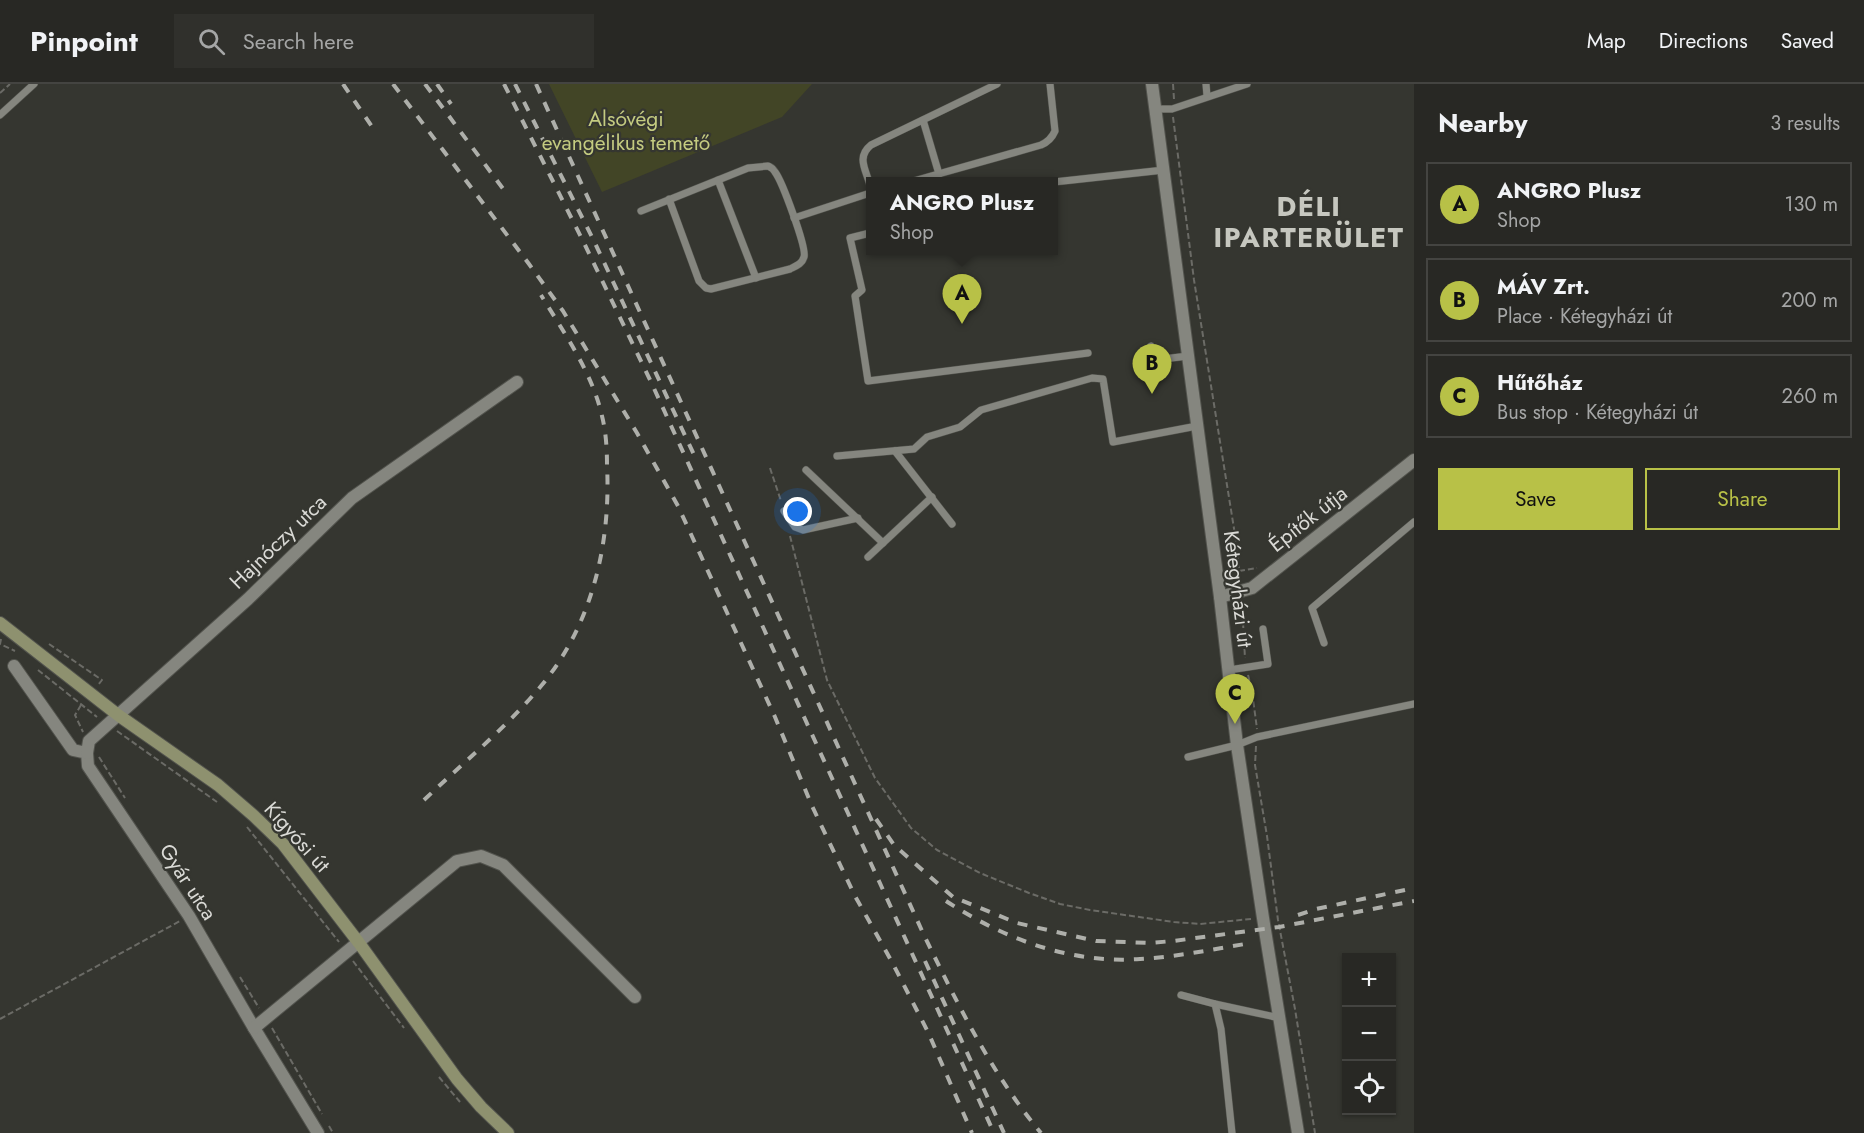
<!DOCTYPE html>
<meta charset="utf-8">
<style>
:root{--surface:#282824;--page:#30302c;--text:#f1f3f6;--muted:#a5a6a6;--line:#444441;--accent:#b8c147}
body{margin:0;font-family:Jost,sans-serif;background:var(--page);color:var(--text)}
.controls{position:absolute;right:18px;bottom:18px;display:grid;overflow:hidden;border-radius:0px;box-shadow:0 2px 4px #0004}
.controls button{width:54px;height:54px;display:grid;place-items:center;padding:0;border:0;border-bottom:2px solid var(--line);background:var(--surface);color:var(--text);font:30px sans-serif}
.you{position:absolute;left:798px;top:428px;width:21px;height:21px;margin:-15px;border:4px solid #fff;border-radius:50%;background:#1a73e8;box-shadow:0 0 0 9px #1a73e833}
.badge{display:grid;place-items:center;width:39px;height:39px;border-radius:50%;background:var(--accent);color:#111;font-size:20px;font-weight:700}
.pin{position:absolute;translate:-50% -50px;filter:drop-shadow(0 2px 3px #0008)}
.pin::after{content:'';position:absolute;top:32px;width:21px;height:18px;background:inherit;clip-path:polygon(0 0,100% 0,50% 100%)}
.popup{position:absolute;left:866px;top:93px;width:192px;height:78px;box-sizing:border-box;display:grid;place-content:center;border-radius:0px;background:var(--surface);filter:drop-shadow(0 2px 4px #0005);font-size:20px;white-space:nowrap;color:var(--muted)}
.popup b{font-size:22px;color:var(--text)}
.popup::after{content:'';position:absolute;left:50%;top:100%;margin-left:-12px;border:12px solid transparent;border-top-color:var(--surface)}
.list{margin:0;padding:0;list-style:none}
h2{display:flex;justify-content:space-between;align-items:center;height:78px;margin:0;padding:0 24px;font-size:26px}
h2 small{font-size:20px;font-weight:400;color:var(--muted)}
.list li{display:grid;grid-template-columns:39px 1fr auto;gap:18px;align-items:center;box-sizing:border-box;height:84px;margin:0 12px 12px;padding:0 12px;border:2px solid var(--line);border-radius:0px}
.list b{display:block;font-size:22px;white-space:nowrap}
.list p{margin:0;font-size:20px;white-space:nowrap;color:var(--muted)}
.list em{font-size:20px;font-style:normal;color:var(--muted)}
.actions{display:flex;gap:12px;padding:18px 24px}
.actions a{flex:1;padding:14px 0;border:2px solid var(--accent);border-radius:0px;text-align:center;font-size:21px;color:var(--accent)}
.actions .main{background:var(--accent);color:#111}
.icon{flex:none;width:33px;height:33px;fill:none;stroke:currentColor;stroke-width:2;stroke-linecap:round;stroke-linejoin:round}
.map{position:relative;flex:none;width:1414px;height:1049px;overflow:hidden}
header{display:flex;align-items:center;gap:36px;box-sizing:border-box;height:84px;padding:0 30px;background:var(--surface);border-bottom:2px solid var(--line)}
header strong{font-size:28px}
nav{display:flex;gap:33px;margin-inline-start:auto;font-size:21px}
.search{width:420px;height:54px;background:var(--page);display:flex;align-items:center;gap:15px;box-sizing:border-box;padding:0 21px;border-radius:0px;color:var(--muted);font-size:22px}
main{display:flex}
aside{flex:1;background:var(--surface)}
.map>svg:first-child{display:block}
.green{fill:#424526}
.lines{fill:none;stroke-linecap:round;stroke-linejoin:round}
.service-casing{stroke:#52534d;stroke-width:8}
.minor-casing{stroke:#52534d;stroke-width:14}
.tertiary-casing{stroke:#52534d;stroke-width:14}
.secondary-casing{stroke:#52534d;stroke-width:14}
.path{stroke:#6b6b66;stroke-width:2;stroke-dasharray:6 3;stroke-linecap:butt}
.service{stroke:#85867f;stroke-width:7}
.minor{stroke:#85867f;stroke-width:12}
.tertiary{stroke:#85867f;stroke-width:12}
.secondary{stroke:#8e916f;stroke-width:12}
.rail{stroke:#aeafaa;stroke-width:4;stroke-dasharray:10 10;stroke-linecap:butt}
.labels{text-anchor:middle;stroke-width:4.5;stroke-linejoin:round;paint-order:stroke}
.park-label{font-size:21px;fill:#c4cb80;stroke:#353630}
.street-label{font-size:21px;fill:#dadad6;stroke:#353630}
.district-label{font-size:27px;font-weight:bold;letter-spacing:1.5px;fill:#c6c7bf;stroke:#353630}
</style>
<header>
<strong>Pinpoint</strong>
<div class="search"><svg class="icon" aria-label="search" viewBox="0 0 24 24"><circle cx="10" cy="10" r="6"/><path d="M15 15l6 6"/></svg>Search here</div>
<nav><a>Map</a><a>Directions</a><a>Saved</a></nav>
</header>
<main>
<div class="map">
<svg width="1414" height="1049" viewBox="0 0 1414 1049">
<rect width="100%" height="100%" fill="#353630"/>
<path class="green" d="M549 0H812L782 33 602 108Z"/>
<g class="lines">
<defs>
<g id="service">
<path d="M1206 0 1207 12"/>
<path d="M1155 25H1172L1247 0"/>
<path d="M0 31 34 0"/>
<path d="M923 36 939 90"/>
<path d="M718 96 756 194"/>
<path d="M910 98 1041 61C1048 58 1052 54 1055 47L1050 0"/>
<path d="M1054 98 1164 86"/>
<path d="M870 101C866 86 856 73 871 61L997 0"/>
<path d="M641 127 748 84 768 82C772 84 773 84 775 88 782 97 807 164 804 173 802 180 796 182 790 185L711 205 706 204 699 197 669 115"/>
<path d="M794 134 870 109"/>
<path d="M870 149 850 154 862 206 855 212 868 297 1088 269"/>
<path d="M1151 262 1155 276 1188 272"/>
<path d="M895 367 952 440"/>
<path d="M837 372 914 365 927 353 960 343 981 326 1092 294 1103 295 1113 358 1197 342"/>
<path d="M806 386 883 459"/>
<path d="M784 427 795 443 803 446 858 434"/>
<path d="M868 473 932 413"/>
<path d="M1324 559 1312 524 1414 438"/>
<path d="M1229 586 1268 580 1263 545"/>
<path d="M1188 673 1237 661 1257 653 1414 620"/>
<path d="M1181 911 1215 920 1280 934"/>
<path d="M1215 920 1221 945 1232 1049"/>
</g>
<g id="minor">
<path d="M1220 513 1252 504 1414 376"/>
<path d="M14 582 73 666 87 669 88 682 189 832 254 944 318 1049"/>
<path d="M87 669 89 657 248 515 352 414 517 298"/>
<path d="M254 944 457 777 481 772 503 781 635 913"/>
</g>
<path id="tertiary" d="M1152 0 1220 513 1237 661 1263 834 1298 1049"/>
<path id="secondary" d="M0 539 118 631 218 701 254 732 283 760 359 859 457 995 481 1023 508 1049"/>
</defs>
<use href="#service" class="service-casing"/>
<use href="#minor" class="minor-casing"/>
<use href="#tertiary" class="tertiary-casing"/>
<use href="#secondary" class="secondary-casing"/>
<g class="path">
<path d="M1173 0 1174 15"/>
<path d="M0 9 10 0"/>
<path d="M1173 33 1194 196 1236 457 1240 496"/>
<path d="M770 384 781 417"/>
<path d="M790 452 827 596 875 694 911 744 937 766 980 789 1029 809 1060 820 1090 826 1174 838 1200 840 1251 835"/>
<path d="M1239 487 1257 484"/>
<path d="M1242 520 1245 574"/>
<path d="M1 555 0 560 15 567"/>
<path d="M49 560 102 596 98 601"/>
<path d="M38 586 97 633"/>
<path d="M1248 591 1252 607 1257 645"/>
<path d="M81 621 75 631 83 648"/>
<path d="M117 647 217 718"/>
<path d="M1256 662 1255 681 1267 752 1278 836 1295 925 1315 1049"/>
<path d="M99 673 125 714"/>
<path d="M247 743 339 858"/>
<path d="M353 877 404 944"/>
<path d="M240 893 259 924"/>
<path d="M0 935 180 837"/>
<path d="M272 944 322 1030"/>
<path d="M439 993 460 1018"/>
<path d="M329 1042 333 1049"/>
</g>
<use href="#service" class="service"/>
<use href="#minor" class="minor"/>
<use href="#tertiary" class="tertiary"/>
<use href="#secondary" class="secondary"/>
<g class="rail">
<path d="M343 0 375 47"/>
<path d="M393 0 529 180 563 227 637 349 678 422 775 633 812 722 855 812 892 878 928 948 972 1049"/>
<path d="M425 0 507 110"/>
<path d="M437 0 451 20"/>
<path d="M504 0 585 161 652 300 994 1049"/>
<path d="M515 0 594 157 696 375"/>
<path d="M536 0 923 849C957 919 991 989 1041 1049"/>
<path d="M424 716C464 678 506 644 541 602 592 541 611 460 607 381 607 365 606 348 602 332 592 288 564 249 541 211"/>
<path d="M876 735 894 761 953 813 1017 839 1096 857 1149 859 1173 857 1279 843 1414 817"/>
<path d="M946 817C1004 855 1071 880 1140 875 1175 873 1210 866 1245 860"/>
<path d="M1298 831 1316 825 1414 804"/>
<path d="M925 877 1004 1049"/>
</g>
</g>
<g class="labels">
<g class="park-label">
<text x="626" y="42">Alsóvégi<tspan x="626" dy="24">evangélikus temető</tspan></text>
</g>
<g class="street-label">
<text transform="translate(1308 435) rotate(-38)" y="7">Építők útja</text>
<text transform="translate(278 458) rotate(-44)" y="7">Hajnóczy utca</text>
<text transform="translate(1238 505) rotate(83)" y="7">Kétegyházi út</text>
<text transform="translate(297 753) rotate(48)" y="7">Kígyósi út</text>
<text transform="translate(188 798) rotate(57)" y="7">Gyár utca</text>
</g>
<g class="district-label">
<text x="1309" y="132">DÉLI<tspan x="1309" dy="31">IPARTERÜLET</tspan></text>
</g>
</g>
</svg>
<div class="controls">
<button>+</button>
<button>−</button>
<button><svg class="icon" aria-label="locate" viewBox="0 0 24 24"><circle cx="12" cy="12" r="6"/><path d="M12 2v4M12 18v4M2 12h4M18 12h4"/></svg></button>
</div>
<div class="you"></div>
<div class="pin badge" style="left:962px;top:240px">A</div>
<div class="popup"><b>ANGRO Plusz</b>Shop</div>
<div class="pin badge" style="left:1152px;top:310px">B</div>
<div class="pin badge" style="left:1235px;top:640px">C</div>
</div>
<aside>
<h2>Nearby<small>3 results</small></h2>
<ul class="list">
<li><span class="badge">A</span><div><b>ANGRO Plusz</b><p>Shop</p></div><em>130 m</em></li>
<li><span class="badge">B</span><div><b>MÁV Zrt.</b><p>Place · Kétegyházi út</p></div><em>200 m</em></li>
<li><span class="badge">C</span><div><b>Hűtőház</b><p>Bus stop · Kétegyházi út</p></div><em>260 m</em></li>
</ul>
<div class="actions"><a class="main">Save</a><a>Share</a></div>
</aside>
</main>
